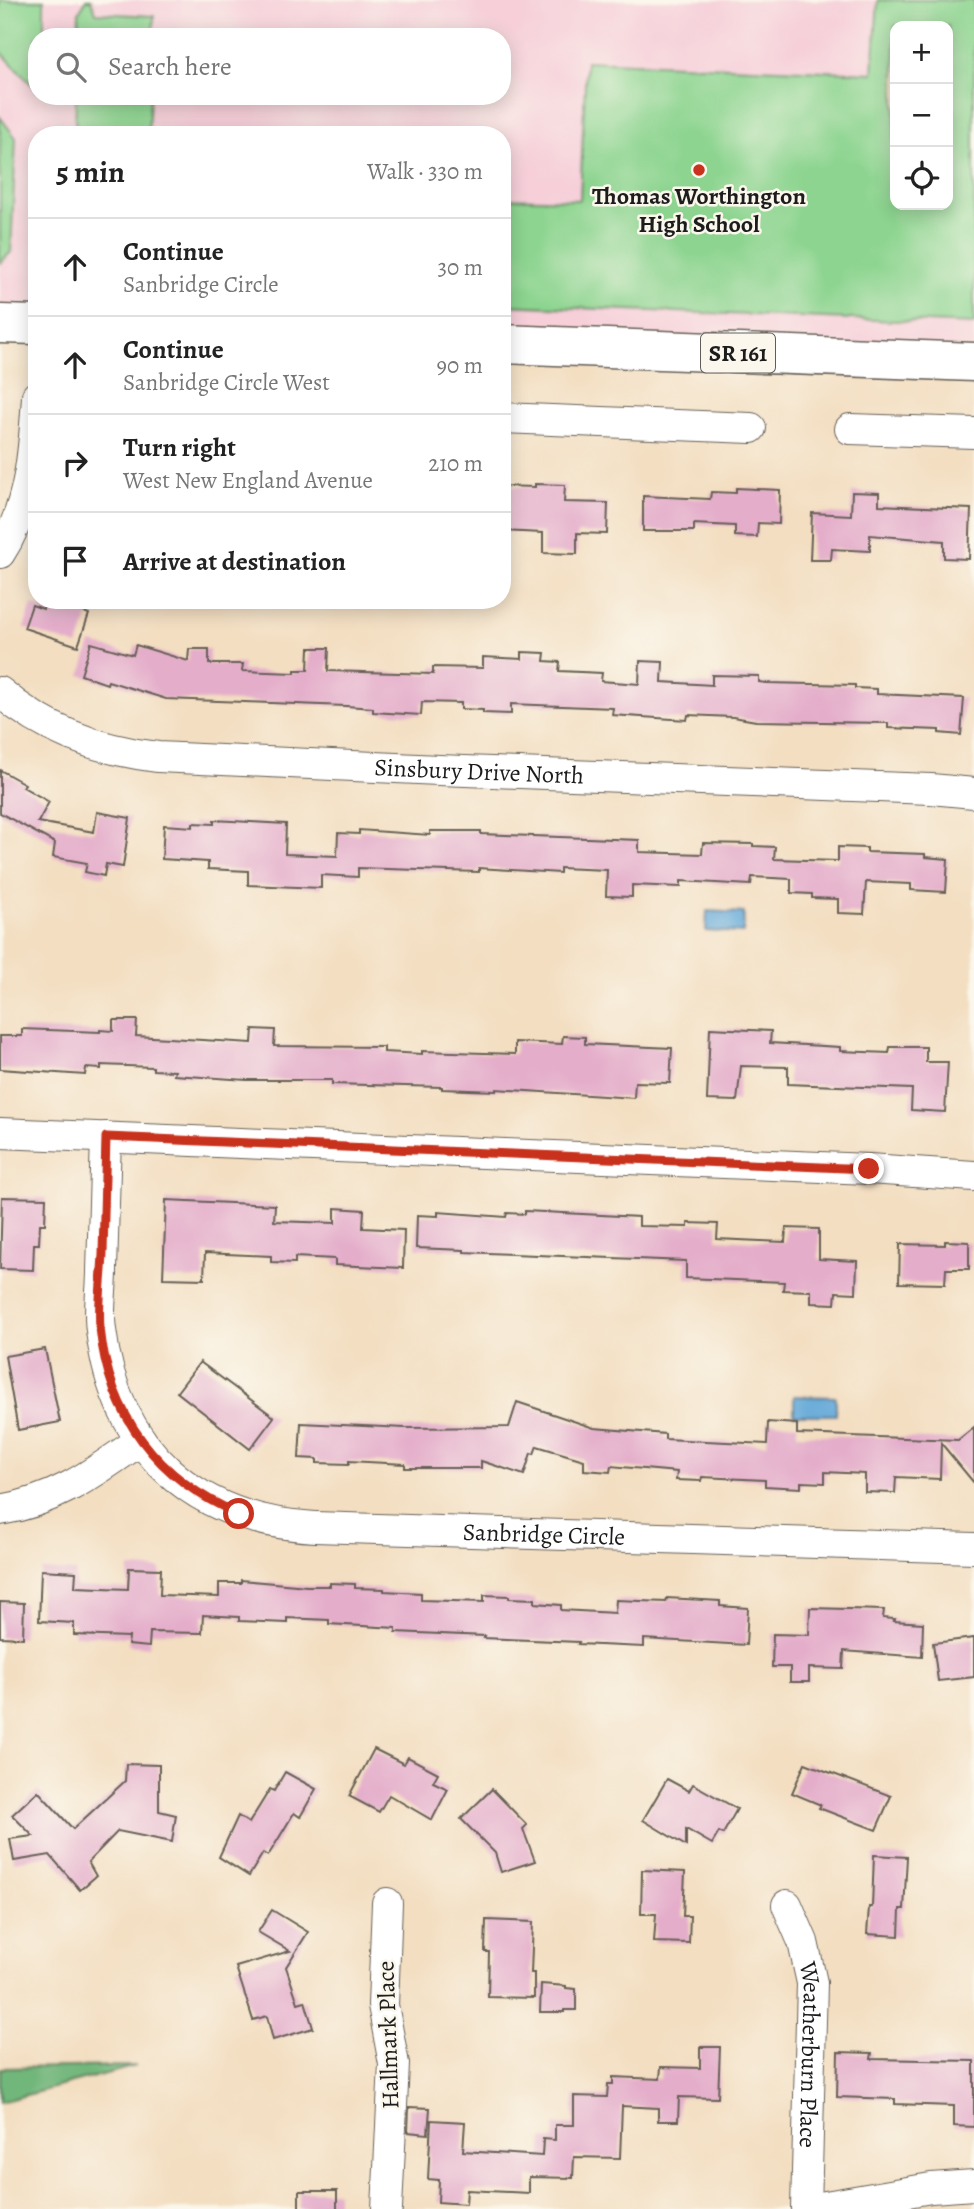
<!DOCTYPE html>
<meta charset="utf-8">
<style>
:root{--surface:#fff;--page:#f6f6f6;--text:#222;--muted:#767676;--line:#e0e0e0}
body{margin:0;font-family:Alegreya,serif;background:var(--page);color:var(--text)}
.controls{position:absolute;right:21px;top:21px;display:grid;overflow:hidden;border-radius:14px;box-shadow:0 4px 18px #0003}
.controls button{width:63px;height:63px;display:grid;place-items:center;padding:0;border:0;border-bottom:2px solid var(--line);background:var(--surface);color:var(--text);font:35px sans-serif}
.stop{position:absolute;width:21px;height:21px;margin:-16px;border:5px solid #c8321e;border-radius:50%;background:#fff}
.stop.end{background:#c8321e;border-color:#fff;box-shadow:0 2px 7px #0008}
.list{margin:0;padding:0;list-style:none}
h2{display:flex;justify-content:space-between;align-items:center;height:91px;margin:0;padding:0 28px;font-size:30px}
h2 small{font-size:23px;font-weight:400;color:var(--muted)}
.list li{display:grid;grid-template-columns:46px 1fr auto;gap:21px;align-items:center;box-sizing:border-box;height:98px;padding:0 28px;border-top:2px solid var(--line)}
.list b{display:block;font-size:26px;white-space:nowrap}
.list p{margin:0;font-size:23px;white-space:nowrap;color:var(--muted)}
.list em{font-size:23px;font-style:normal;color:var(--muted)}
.icon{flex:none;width:38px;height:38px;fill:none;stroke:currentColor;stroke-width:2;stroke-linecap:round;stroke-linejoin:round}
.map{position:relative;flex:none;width:974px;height:2209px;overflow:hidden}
.search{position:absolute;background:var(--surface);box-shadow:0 4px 18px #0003;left:28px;top:28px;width:483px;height:77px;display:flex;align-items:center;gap:18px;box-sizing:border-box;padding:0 24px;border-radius:28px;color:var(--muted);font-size:26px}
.panel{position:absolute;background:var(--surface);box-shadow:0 4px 18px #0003;left:28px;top:126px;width:483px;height:483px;border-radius:28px}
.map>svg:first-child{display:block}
.built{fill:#f6cfd9;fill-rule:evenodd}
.green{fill:#8cd48f;stroke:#547856;stroke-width:2;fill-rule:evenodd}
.forest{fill:#71b67a;stroke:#46694b;stroke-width:2}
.water{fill:#62a8d8;stroke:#3f627a;stroke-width:2}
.building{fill:#e4adca}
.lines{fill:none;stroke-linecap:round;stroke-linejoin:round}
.minor-casing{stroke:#676056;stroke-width:32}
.primary-casing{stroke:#676056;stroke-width:41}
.minor{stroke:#fff;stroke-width:30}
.primary{stroke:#fff;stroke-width:38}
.route{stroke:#c8321e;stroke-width:9}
.poi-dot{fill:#c8321e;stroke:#fbf7ec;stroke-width:2.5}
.labels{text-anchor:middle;stroke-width:5;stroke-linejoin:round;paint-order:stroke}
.shield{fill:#fbf7ec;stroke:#5f5e5a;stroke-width:2}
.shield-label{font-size:23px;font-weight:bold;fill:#1c1c1c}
.poi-label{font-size:24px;font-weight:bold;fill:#1c1c1c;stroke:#fbf7ec}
.street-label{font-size:24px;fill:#1c1c1c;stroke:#fbf7ec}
</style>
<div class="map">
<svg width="974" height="2209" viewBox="0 0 974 2209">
<rect width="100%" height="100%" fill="#fbf7ec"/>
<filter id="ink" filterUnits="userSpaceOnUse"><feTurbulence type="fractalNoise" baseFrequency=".0143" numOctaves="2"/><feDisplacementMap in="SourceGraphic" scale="14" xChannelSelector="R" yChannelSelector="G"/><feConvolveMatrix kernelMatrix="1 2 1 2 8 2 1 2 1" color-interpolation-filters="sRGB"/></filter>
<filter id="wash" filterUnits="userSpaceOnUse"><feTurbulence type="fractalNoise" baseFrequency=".00686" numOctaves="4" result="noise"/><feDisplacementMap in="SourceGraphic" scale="28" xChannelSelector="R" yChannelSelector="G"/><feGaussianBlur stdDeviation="1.57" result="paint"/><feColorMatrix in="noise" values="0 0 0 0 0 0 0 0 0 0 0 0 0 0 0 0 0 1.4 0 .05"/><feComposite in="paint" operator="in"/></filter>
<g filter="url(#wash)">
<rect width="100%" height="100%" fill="#f3dec1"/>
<path class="built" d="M0 0H974V362L502 344V135H37V325L0 324ZM895 26H948V205H895ZM37 37H502V96H37Z"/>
<g class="green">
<path d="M0 0H44V37H37V90L0 51Z"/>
<path d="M86 0H91L96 13 154 16 153 37H78L79 12Z"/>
<path d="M878 0H974V324L502 305V198L580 200 586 61 873 73ZM895 26H948V205H895Z"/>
<path d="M76 96H150L148 135H75Z"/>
<path d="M0 117 16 138 11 252 0 263Z"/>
</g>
<path class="forest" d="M136 2066 0 2102V2068Z"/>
<g class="water">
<path d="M707 911 744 913 743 933 706 931Z"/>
<path d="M794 1396 836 1397V1415H794Z"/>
</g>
<g id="blocks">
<g class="building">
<path d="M535 484 565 485 564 502 608 503 607 534 577 533V554L543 553V533L502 531V486L535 487Z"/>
<path d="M736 488 780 490 779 524 758 523 757 537 735 536V526L694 524V531H643V496L710 499 711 492 736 493Z"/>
<path d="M852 492 879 493V505L971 509 969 559 944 558V541L870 535V551L832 549 831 560H810L812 513 851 515Z"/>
<path d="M46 600H81L78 610 89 614 78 646 24 628 32 605 43 609Z"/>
<path d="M91 643 133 655 136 645 188 661 189 649H209V664H243L242 671 295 673V670H308L309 648H329L328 671 433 674V667L483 668V657L522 659V652L545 653 544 661 560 662 559 671 602 673 601 681 639 684 640 661 663 662 662 682 712 685V675L759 676V682L767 683 855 685V688L877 689V694L964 698 961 735 939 733V730L888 728V723L756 721 733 717 688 715 687 720 612 715 613 708 511 704V714L483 713V710L461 709V703L422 702 421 715 373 712V708L346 706 166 699 108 681 107 684 81 675Z"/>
<path d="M0 770 25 784 23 787 49 802 38 822 94 832 97 812 130 818 123 867 106 864 104 876 85 872 87 863 53 857 55 843 0 813Z"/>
<path d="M214 820 286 824 285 854 337 856 338 833 359 834V830L430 835V831H481V834L639 840V852L702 854 703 843 753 844V846L775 847 774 859 838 861V847L867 848V852L925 854V857L948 859 946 892 911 890V884L866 882 864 914 838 913V899L812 898V894L791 893V879L752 877 751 885 681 881V887L632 885V897L606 896 607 870 560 868V873L479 868V872L358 868V877L321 875V888L248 885V871L208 869V862L162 859 164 825 193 827V823L214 824Z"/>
<path d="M113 1020H137L136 1036 252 1043 253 1029 275 1030 274 1046 384 1047V1052L422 1054V1051L515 1054V1042L562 1044 563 1036 585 1037V1044L672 1048 670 1083 635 1082 634 1098 496 1089V1091L442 1089V1087L332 1084V1080H247L188 1076 174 1075 175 1071 153 1070V1067L101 1065V1069L86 1068 85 1075 0 1069V1036H22V1029L100 1032V1030L113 1031Z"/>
<path d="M710 1028 771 1031 770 1043 840 1047V1051L889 1053 890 1047H926V1062H948L945 1112 911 1110 912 1089 788 1084V1067L741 1066 737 1101 707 1100Z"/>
<path d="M2 1197 46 1198 45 1224H40L39 1244H34L33 1270 0 1269Z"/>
<path d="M166 1200 275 1205 274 1221 335 1223V1208L364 1210 363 1228 404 1230 403 1268 335 1265V1259L295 1257V1263L271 1262V1256L205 1253 204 1279 163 1278Z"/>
<path d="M525 1211 639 1217V1226L688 1227V1223L718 1224 717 1239 785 1242 786 1228 819 1229V1259L857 1261 856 1293 836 1292 835 1304 811 1303V1291L783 1290 784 1282 686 1278V1261L464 1252V1250L416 1248 417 1215 438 1216V1212L506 1217 507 1213 525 1214Z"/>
<path d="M945 1241 969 1242V1269H946L945 1284 899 1283 900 1244 945 1245Z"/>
<path d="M45 1349 60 1422 18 1430 5 1356Z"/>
<path d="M200 1362 274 1417 250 1449 177 1392Z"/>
<path d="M517 1402 594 1428 665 1434V1439L767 1444 768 1422 797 1424V1434L958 1440 974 1427V1483L941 1443 940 1479 896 1477 895 1493 865 1492V1474L825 1472V1483L801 1482V1488L765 1486V1480L702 1477 701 1481 676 1480 677 1472 611 1466 610 1472 584 1470V1460L537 1446 534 1454 531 1453 524 1475 481 1461V1468H405V1464L349 1461V1464L317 1463V1459L299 1458 301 1423 405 1428 509 1427Z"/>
<path d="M129 1568 161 1569 160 1595 219 1597V1583H241V1580L307 1586H330V1583L355 1584V1588L384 1589V1591L421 1593V1600L484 1602V1595L509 1596V1598L535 1599V1603L561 1605V1610L615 1613 616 1600 666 1602 667 1598 720 1601V1606L748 1608 746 1645 644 1639V1647L578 1644 579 1642 484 1638 485 1636 396 1632V1628L329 1624V1620L287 1618V1623L239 1621V1617L203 1615 202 1633 150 1632 149 1647 128 1645 129 1637 74 1635V1623L39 1621 41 1570 76 1572 75 1587 128 1589Z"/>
<path d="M0 1602 24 1603 23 1638 0 1637Z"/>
<path d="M810 1608 884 1610 883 1618 895 1619 894 1621 923 1623 922 1657 844 1651 843 1669 809 1668V1682H790V1667H772L773 1634 809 1635Z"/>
<path d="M974 1638V1677L938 1681 933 1643Z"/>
<path d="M374 1749 404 1764 408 1757 438 1773 433 1782 448 1789 432 1820 389 1795 379 1812 349 1796Z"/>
<path d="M805 1763 891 1796 876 1830 819 1808 821 1805 792 1793Z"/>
<path d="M126 1764 159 1765V1811L176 1815 172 1842 118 1831 88 1862 96 1876 80 1890 50 1855 14 1861 10 1839 33 1836 12 1815 38 1791 73 1829 125 1781Z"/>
<path d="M285 1772 316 1789 300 1817 294 1813 268 1856 263 1853 249 1876 219 1857 238 1816 249 1823 270 1789 274 1791Z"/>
<path d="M667 1779 689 1791 693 1784 737 1809 723 1834 719 1832 712 1844 686 1829V1846L643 1820Z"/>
<path d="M492 1789 527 1825 523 1829 535 1861 501 1872 495 1853 461 1819Z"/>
<path d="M874 1855 907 1857 904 1909H900L899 1936 867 1934 869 1907H872Z"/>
<path d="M642 1870 685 1872 683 1916H690L689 1943 654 1942 656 1914H641Z"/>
<path d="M272 1910 308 1932 286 1967 298 2003 305 2001 313 2028 273 2040 267 2016 253 2020 236 1967 290 1951 258 1932Z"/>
<path d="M486 1920 533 1922 531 1973H534V1998L488 1997 489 1952H485Z"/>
<path d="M541 1984 566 1986V1988L576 1989V2010H564V2012H540Z"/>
<path d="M700 2047H720L718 2098 679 2097 678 2121H658V2108L622 2106 620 2158 574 2157 573 2178 529 2177V2193L467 2190 466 2204 438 2202 439 2180 428 2179 431 2120 465 2122 463 2151 542 2156 543 2139 555 2140V2125H574V2096L607 2097 608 2084H613V2077L660 2079 661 2067 700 2068Z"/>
<path d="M838 2052 872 2053 871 2059 974 2061V2127L954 2126V2106L895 2104V2099L837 2097Z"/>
<path d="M409 2107 430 2108 428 2134 408 2132Z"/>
<rect x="299" y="2191" width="38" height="18"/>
</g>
</g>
</g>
<g filter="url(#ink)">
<use href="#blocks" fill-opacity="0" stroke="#676056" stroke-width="2"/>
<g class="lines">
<defs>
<g id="minor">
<path d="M502 418 751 428"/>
<path d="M850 429 974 433"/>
<path d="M0 553C30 508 34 449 37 396"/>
<path id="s1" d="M0 692C45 731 99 750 158 757L439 770 931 789 974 793"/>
<path d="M0 1133 869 1169 974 1176"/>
<path id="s2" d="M106 1137C105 1181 103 1226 102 1271 102 1290 98 1311 101 1330 115 1450 196 1521 315 1527L974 1548"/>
<path d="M0 1510C57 1501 95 1472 141 1440"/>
<path id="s3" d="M787 1905 803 1942 812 1983 806 2209"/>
<path d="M387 2209 394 2064 383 2005 387 1903"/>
<path d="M808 2209 931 2188 974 2185"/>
</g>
<g id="primary">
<path d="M0 324 37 325"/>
<path d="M502 344 974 362"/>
</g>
</defs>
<use href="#minor" class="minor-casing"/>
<use href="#primary" class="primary-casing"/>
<use href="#minor" class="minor"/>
<use href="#primary" class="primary"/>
</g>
</g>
<g class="lines" filter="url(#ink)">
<path class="route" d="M239 1514C158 1480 109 1416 100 1328 98 1304 102 1278 103 1254 104 1215 105 1176 106 1137L869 1169"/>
</g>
<circle class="poi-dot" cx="699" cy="170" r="7"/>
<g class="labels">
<rect class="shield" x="701" y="333.5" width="74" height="39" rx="5"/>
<g class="shield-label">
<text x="738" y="361">SR 161</text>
</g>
<g class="poi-label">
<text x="699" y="204">Thomas Worthington<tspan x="699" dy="28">High School</tspan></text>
</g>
<g class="street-label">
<text dy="8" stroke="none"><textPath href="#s1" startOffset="495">Sinsbury Drive North</textPath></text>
<text dy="8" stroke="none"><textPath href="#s2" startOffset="742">Sanbridge Circle</textPath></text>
<text transform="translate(388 2035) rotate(-92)" y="8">Hallmark Place</text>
<text dy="8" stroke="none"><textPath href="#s3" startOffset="154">Weatherburn Place</textPath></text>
</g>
</g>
</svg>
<div class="controls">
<button>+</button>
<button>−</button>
<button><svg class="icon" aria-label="locate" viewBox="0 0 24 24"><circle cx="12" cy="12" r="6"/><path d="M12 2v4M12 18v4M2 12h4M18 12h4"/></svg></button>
</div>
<div class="stop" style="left:239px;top:1514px"></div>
<div class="stop end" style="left:869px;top:1169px"></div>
<div class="search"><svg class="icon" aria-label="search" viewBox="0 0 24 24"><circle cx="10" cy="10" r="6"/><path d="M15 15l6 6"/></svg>Search here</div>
<section class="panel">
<h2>5 min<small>Walk · 330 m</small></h2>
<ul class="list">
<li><svg class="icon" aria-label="ahead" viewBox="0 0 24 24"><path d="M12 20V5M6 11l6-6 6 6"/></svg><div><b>Continue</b><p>Sanbridge Circle</p></div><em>30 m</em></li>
<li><svg class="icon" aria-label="ahead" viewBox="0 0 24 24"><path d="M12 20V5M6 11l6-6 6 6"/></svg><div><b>Continue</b><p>Sanbridge Circle West</p></div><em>90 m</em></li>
<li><svg class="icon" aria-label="right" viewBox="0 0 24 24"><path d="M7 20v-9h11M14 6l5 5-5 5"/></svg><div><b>Turn right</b><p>West New England Avenue</p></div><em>210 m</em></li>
<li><svg class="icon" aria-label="arrive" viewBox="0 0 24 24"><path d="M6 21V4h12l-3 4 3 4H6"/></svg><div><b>Arrive at destination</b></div></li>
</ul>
</section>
</div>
